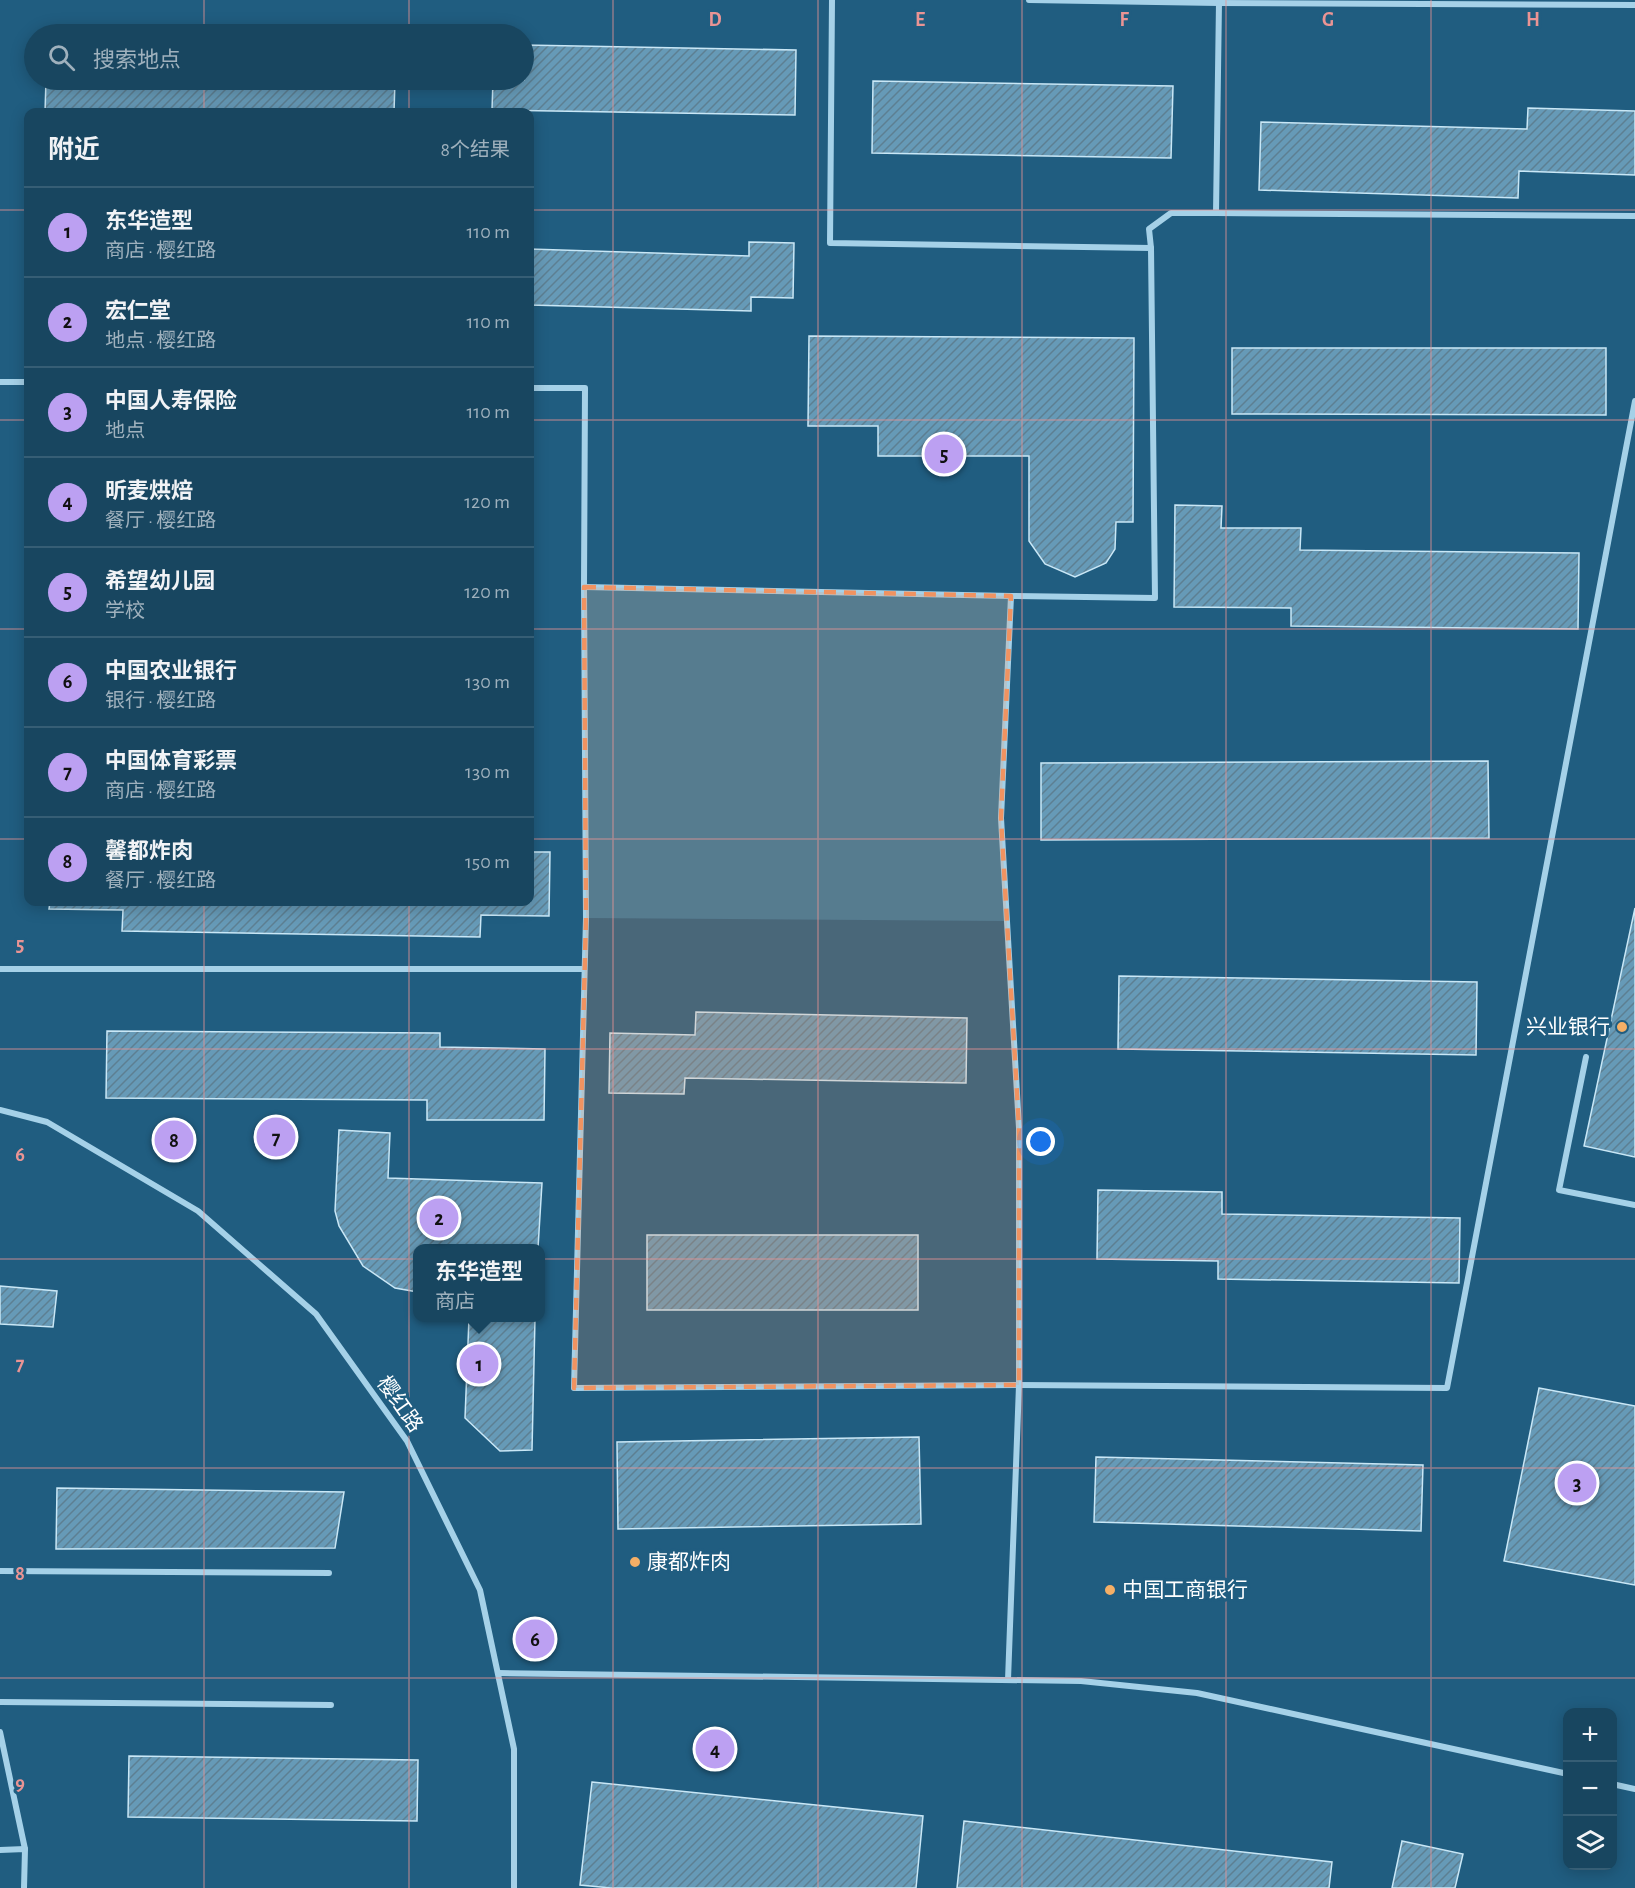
<!DOCTYPE html>
<html lang="zh">
<meta charset="utf-8">
<style>
:root{--surface:#184660;--page:#255069;--text:#f1f3f6;--muted:#9fb1bd;--line:#365e75;--accent:#bca0f2}
body{margin:0;font-family:"Alegreya Sans","Noto Sans SC",sans-serif;background:var(--page);color:var(--text)}
.controls{position:absolute;right:18px;bottom:18px;display:grid;overflow:hidden;border-radius:12px;box-shadow:0 3px 15px #0003}
.controls button{width:54px;height:54px;display:grid;place-items:center;padding:0;border:0;border-bottom:2px solid var(--line);background:var(--surface);color:var(--text);font:30px sans-serif}
.you{position:absolute;left:1041px;top:1142px;width:21px;height:21px;margin:-15px;border:4px solid #fff;border-radius:50%;background:#1a73e8;box-shadow:0 0 0 9px #1a73e833}
.badge{display:grid;place-items:center;width:39px;height:39px;border-radius:50%;background:var(--accent);color:#111;font-size:20px;font-weight:700}
.pin{position:absolute;translate:-50% -50%;border:3px solid #fff;box-shadow:0 2px 6px #0006}
.popup{position:absolute;left:413px;top:1244px;width:132px;height:78px;box-sizing:border-box;display:grid;place-content:center;border-radius:12px;background:var(--surface);filter:drop-shadow(0 2px 4px #0005);font-size:20px;white-space:nowrap;color:var(--muted)}
.popup b{font-size:22px;color:var(--text)}
.popup::after{content:'';position:absolute;left:50%;top:100%;margin-left:-12px;border:12px solid transparent;border-top-color:var(--surface)}
.list{margin:0;padding:0;list-style:none}
h2{display:flex;justify-content:space-between;align-items:center;height:78px;margin:0;padding:0 24px;font-size:26px}
h2 small{font-size:20px;font-weight:400;color:var(--muted)}
.list li{display:grid;grid-template-columns:39px 1fr auto;gap:18px;align-items:center;box-sizing:border-box;height:90px;padding:0 24px;border-top:2px solid var(--line)}
.list b{display:block;font-size:22px;white-space:nowrap}
.list p{margin:0;font-size:20px;white-space:nowrap;color:var(--muted)}
.list em{font-size:20px;font-style:normal;color:var(--muted)}
.icon{flex:none;width:33px;height:33px;fill:none;stroke:currentColor;stroke-width:2;stroke-linecap:round;stroke-linejoin:round}
.map{position:relative;flex:none;width:1635px;height:1888px;overflow:hidden}
.search{position:absolute;background:var(--surface);box-shadow:0 3px 15px #0003;left:24px;top:24px;width:510px;height:66px;display:flex;align-items:center;gap:15px;box-sizing:border-box;padding:0 21px;border-radius:33px;color:var(--muted);font-size:22px}
.panel{position:absolute;background:var(--surface);box-shadow:0 3px 15px #0003;left:24px;top:108px;width:510px;height:798px;border-radius:12px}
.map>svg:first-child{display:block}
.garden{fill:#30779c}
.building{fill:url(#building-hatch);stroke:#c9e7f6;stroke-width:1.5}
.lines{fill:none;stroke-linecap:round;stroke-linejoin:round}
.street{stroke:#a5d1e8;stroke-width:6}
.marked{fill:#f09361;fill-opacity:0.2;stroke:#f09361;stroke-width:4.5;stroke-dasharray:12 8;stroke-linejoin:round}
.grid{fill:none;stroke:#ea9494;stroke-width:1.5;stroke-opacity:0.55}
.poi-dot{fill:#f5af66;stroke:#205d80;stroke-width:2}
.labels{text-anchor:middle;stroke-width:6;stroke-linejoin:round;paint-order:stroke}
.poi-label{font-size:21px;fill:#fff;stroke:#205d80;text-anchor:start}
.street-label{font-size:21px;fill:#fff;stroke:#205d80}
.grid-label{font-size:20px;text-anchor:middle;font-weight:bold;fill:#ea9494;stroke:#205d80;stroke-width:6;stroke-linejoin:round;paint-order:stroke}
</style>
<div class="map">
<svg width="1635" height="1888" viewBox="0 0 1635 1888">
<defs>
<pattern id="building-hatch" width="6" height="6" patternUnits="userSpaceOnUse" patternTransform="scale(1.5)"><rect width="6" height="6" fill="#669ab7"/><path d="M-1 1l2-2M0 6l6-6M5 7l2-2" fill="none" stroke="#5d7f92"/></pattern>
</defs>
<rect width="100%" height="100%" fill="#205d80"/>
<path class="garden" d="M584 587 1011 596 1001 818 1007 921 586 918Z"/>
<g class="building">
<path d="M524 45 796 50 795 115 492 110 493 80H524Z"/>
<path d="M46 80H395L394 112H45Z"/>
<path d="M873 81 1173 86 1171 158 872 153Z"/>
<path d="M1528 108 1635 111V175L1519 171 1518 198 1259 190 1261 122 1527 129Z"/>
<path d="M749 242 794 243 793 298 751 297V311L530 305V249L749 256Z"/>
<path d="M809 336 1134 338 1133 522H1116L1115 549 1106 563 1075 577 1045 564 1029 541V456H878V426H808Z"/>
<path d="M1232 348H1606V415L1232 414Z"/>
<path d="M1175 505 1222 506 1221 528H1301L1300 550 1579 553 1578 629 1291 626V608L1174 607Z"/>
<path d="M1488 761 1489 838 1041 840V763Z"/>
<path d="M530 852H550L549 916 481 915 480 937 122 931 123 910 49 909 50 902H530Z"/>
<path d="M1635 908V1157L1584 1146Z"/>
<path d="M1119 976 1477 982 1476 1055 1118 1049Z"/>
<path d="M696 1012 967 1018 966 1083 685 1078 684 1094 609 1093 610 1033 695 1035Z"/>
<path d="M107 1031 440 1033V1047L545 1049 544 1120H427V1100L106 1098Z"/>
<path d="M339 1130 390 1133 388 1178 542 1183 538 1248H418V1292L395 1288 363 1266 339 1226 335 1211Z"/>
<path d="M1098 1190 1222 1192V1214L1460 1218 1459 1283 1218 1279V1261L1097 1259Z"/>
<rect x="647" y="1235" width="271" height="75"/>
<path d="M0 1286 57 1291 53 1327 0 1324Z"/>
<path d="M469 1318H535L532 1450 500 1451 465 1418Z"/>
<path d="M1539 1388 1635 1406V1585L1504 1561Z"/>
<path d="M919 1437 921 1524 618 1529 617 1442Z"/>
<path d="M1096 1457 1423 1465 1421 1531 1094 1522Z"/>
<path d="M57 1488 344 1492 335 1548 56 1549Z"/>
<path d="M129 1756 418 1760 417 1821 128 1817Z"/>
<path d="M592 1782 923 1816 916 1888H611L580 1885Z"/>
<path d="M964 1821 1332 1862 1329 1888H957Z"/>
<path d="M1402 1841 1463 1854 1455 1888H1392Z"/>
</g>
<g class="lines">
<g class="street">
<path d="M832 0 830 243 1151 248 1155 598 1011 596"/>
<path d="M1029 0 1219 3 1635 5"/>
<path d="M1216 213 1635 216"/>
<path d="M1151 248 1149 229 1171 213H1216L1219 2"/>
<path d="M0 382H28"/>
<path d="M530 388H585L584 587 586 918 574 1388 1019 1385 1447 1388 1635 401"/>
<path d="M584 587 1011 596 1001 818 1019 1128V1385L1008 1680"/>
<path d="M0 969H584"/>
<path d="M1586 1057 1559 1190 1635 1205"/>
<path d="M0 1110 47 1122 198 1211 316 1314 407 1441 480 1590 514 1749V1888"/>
<path d="M0 1571 329 1573"/>
<path d="M498 1673 1081 1681 1197 1693 1568 1774"/>
<path d="M0 1702 331 1705"/>
<path d="M0 1732 25 1849"/>
<path d="M1612 1784 1635 1789"/>
<path d="M0 1850 25 1849 24 1888"/>
</g>
</g>
<path class="marked" d="M584 587 1011 596 1001 818 1019 1128V1385L574 1388 586 918Z"/>
<path class="grid" d="M204 0V34M409 0V34M613 0V1888M818 0V1888M1022 0V1888M1226 0V1888M1431 0V1888M204 80V112M409 80V112M0 210H28M530 210H1635M0 420H28M530 420H1635M0 629H28M530 629H1635M0 839H28M530 839H1635M204 902V1888M409 902V1888M0 1049H1635M0 1259H1635M0 1468H1635M0 1678H1635"/>
<g class="poi-dot">
<circle cx="1622" cy="1027" r="6"/>
<circle cx="635" cy="1562" r="6"/>
<circle cx="1110" cy="1590" r="6"/>
</g>
<g class="labels">
<g class="poi-label">
<text x="1610" y="1034" text-anchor="end">兴业银行</text>
<text x="647" y="1569">康都炸肉</text>
<text x="1122" y="1597">中国工商银行</text>
</g>
<g class="street-label">
<text transform="translate(400 1404) rotate(55)" y="7">樱红路</text>
</g>
</g>
<g class="grid-label">
<text x="715" y="26">D</text>
<text x="920" y="26">E</text>
<text x="1124" y="26">F</text>
<text x="1328" y="26">G</text>
<text x="1533" y="26">H</text>
<text x="20" y="951">5</text>
<text x="20" y="1161">6</text>
<text x="20" y="1370">7</text>
<text x="20" y="1580">8</text>
<text x="20" y="1790">9</text>
</g>
</svg>
<div class="controls">
<button>+</button>
<button>−</button>
<button><svg class="icon" aria-label="layers" viewBox="0 0 24 24"><path d="M12 4l9 5-9 5-9-5zM3 14l9 5 9-5"/></svg></button>
</div>
<div class="you"></div>
<div class="pin badge" style="left:479px;top:1364px">1</div>
<div class="popup"><b>东华造型</b>商店</div>
<div class="pin badge" style="left:439px;top:1218px">2</div>
<div class="pin badge" style="left:1577px;top:1483px">3</div>
<div class="pin badge" style="left:715px;top:1749px">4</div>
<div class="pin badge" style="left:944px;top:454px">5</div>
<div class="pin badge" style="left:535px;top:1639px">6</div>
<div class="pin badge" style="left:276px;top:1137px">7</div>
<div class="pin badge" style="left:174px;top:1140px">8</div>
<div class="search"><svg class="icon" aria-label="search" viewBox="0 0 24 24"><circle cx="10" cy="10" r="6"/><path d="M15 15l6 6"/></svg>搜索地点</div>
<section class="panel">
<h2>附近<small>8个结果</small></h2>
<ul class="list">
<li><span class="badge">1</span><div><b>东华造型</b><p>商店 · 樱红路</p></div><em>110 m</em></li>
<li><span class="badge">2</span><div><b>宏仁堂</b><p>地点 · 樱红路</p></div><em>110 m</em></li>
<li><span class="badge">3</span><div><b>中国人寿保险</b><p>地点</p></div><em>110 m</em></li>
<li><span class="badge">4</span><div><b>昕麦烘焙</b><p>餐厅 · 樱红路</p></div><em>120 m</em></li>
<li><span class="badge">5</span><div><b>希望幼儿园</b><p>学校</p></div><em>120 m</em></li>
<li><span class="badge">6</span><div><b>中国农业银行</b><p>银行 · 樱红路</p></div><em>130 m</em></li>
<li><span class="badge">7</span><div><b>中国体育彩票</b><p>商店 · 樱红路</p></div><em>130 m</em></li>
<li><span class="badge">8</span><div><b>馨都炸肉</b><p>餐厅 · 樱红路</p></div><em>150 m</em></li>
</ul>
</section>
</div>
